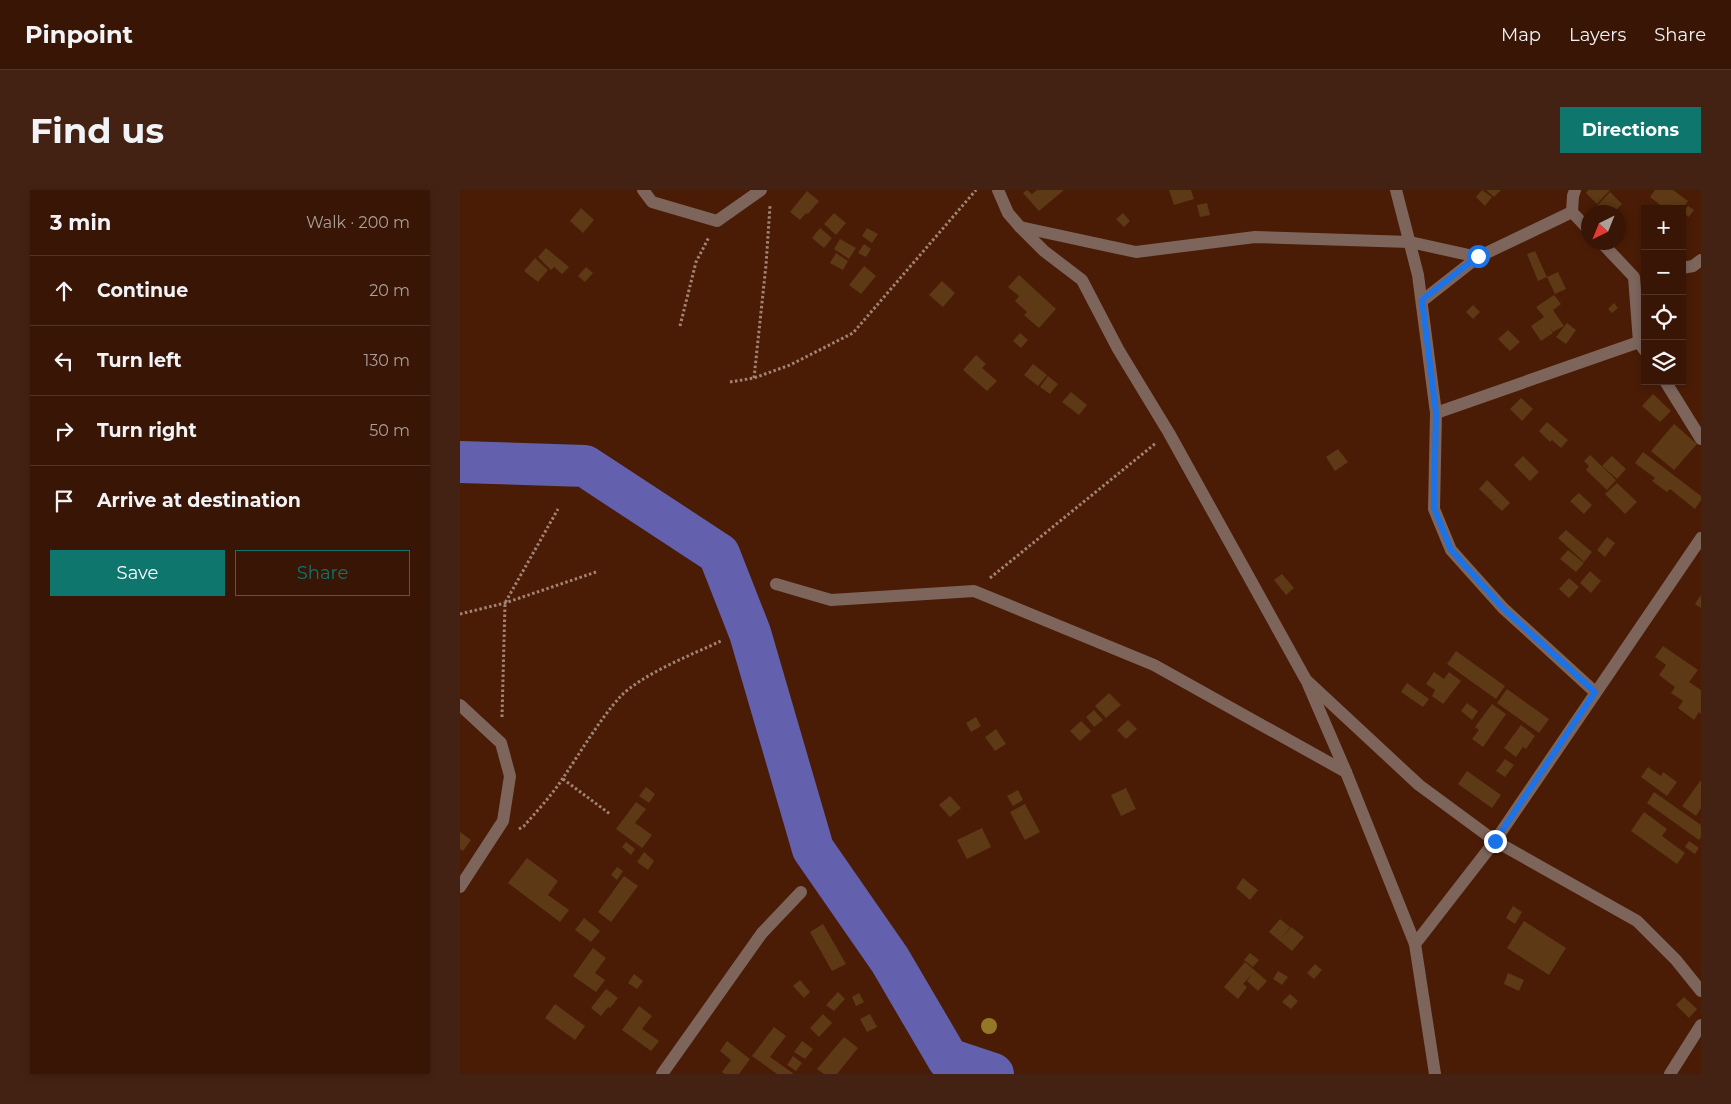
<!DOCTYPE html>
<meta charset="utf-8">
<style>
:root{--surface:#381504;--page:#432213;--text:#f1f3f6;--muted:#ab9f9a;--line:#523426;--accent:#0f766e}
body{margin:0;font-family:Montserrat,sans-serif;background:var(--page);color:var(--text)}
.controls{position:absolute;right:15px;top:15px;display:grid;overflow:hidden;border-radius:0px;box-shadow:0 2px 8px #0003}
.controls button{width:45px;height:45px;display:grid;place-items:center;padding:0;border:0;border-bottom:1px solid var(--line);background:var(--surface);color:var(--text);font:25px sans-serif}
.compass{position:absolute;left:1121px;top:15px;width:45px;height:45px;border-radius:50%;background:var(--surface);box-shadow:0 2px 8px #0003;rotate:223deg}
.stop{position:absolute;width:15px;height:15px;margin:-11px;border:4px solid #1a73e8;border-radius:50%;background:#fff}
.stop.end{background:#1a73e8;border-color:#fff;box-shadow:0 1px 5px #0008}
.list{margin:0;padding:0;list-style:none}
h2{display:flex;justify-content:space-between;align-items:center;height:65px;margin:0;padding:0 20px;font-size:21px}
h2 small{font-size:16px;font-weight:400;color:var(--muted)}
.list li{display:grid;grid-template-columns:32px 1fr auto;gap:15px;align-items:center;box-sizing:border-box;height:70px;padding:0 20px;border-top:1px solid var(--line)}
.list b{display:block;font-size:19px;white-space:nowrap}
.list em{font-size:16px;font-style:normal;color:var(--muted)}
.actions{display:flex;gap:10px;padding:15px 20px}
.actions a{flex:1;padding:11px 0;border:1px solid var(--accent);border-radius:0px;text-align:center;font-size:18px;color:var(--accent)}
.actions .main{background:var(--accent);color:#fff}
.icon{flex:none;width:28px;height:28px;fill:none;stroke:currentColor;stroke-width:2;stroke-linecap:round;stroke-linejoin:round}
.map{position:relative;flex:none;width:1241px;height:884px;overflow:hidden;border-radius:0px}
header{display:flex;align-items:center;gap:30px;box-sizing:border-box;height:70px;padding:0 25px;background:var(--surface);border-bottom:1px solid var(--line)}
header strong{font-size:24px}
nav{display:flex;gap:28px;margin-inline-start:auto;font-size:18px}
.intro{display:flex;align-items:center;justify-content:space-between;box-sizing:border-box;height:120px;padding:0 30px}
h1{margin:0;font-size:35px}
.button{padding:12px 22px;border-radius:0px;background:var(--accent);color:#fff;font-size:18px;font-weight:700}
main{display:flex;gap:30px;padding:0 30px}
aside{flex:1;background:var(--surface);border-radius:0px;box-shadow:0 2px 8px #0003}
.map>svg:first-child{display:block}
.lines{fill:none;stroke-linecap:round;stroke-linejoin:round}
.river{stroke:#6360ad;stroke-width:42}
.building{fill:#5d3915}
.path{stroke:#a18476;stroke-width:3;stroke-dasharray:2.5 2.5;stroke-linecap:butt}
.street{stroke:#7d655c;stroke-width:12}
.tree{fill:#957825}
.route{stroke:#1a73e8;stroke-width:6}
</style>
<header>
<strong>Pinpoint</strong>
<nav><a>Map</a><a>Layers</a><a>Share</a></nav>
</header>
<div class="intro"><h1>Find us</h1><a class="button">Directions</a></div>
<main>
<aside>
<h2>3 min<small>Walk · 200 m</small></h2>
<ul class="list">
<li><svg class="icon" aria-label="ahead" viewBox="0 0 24 24"><path d="M12 20V5M6 11l6-6 6 6"/></svg><div><b>Continue</b></div><em>20 m</em></li>
<li><svg class="icon" aria-label="left" viewBox="0 0 24 24"><path d="M17 20v-9H6M10 6l-5 5 5 5"/></svg><div><b>Turn left</b></div><em>130 m</em></li>
<li><svg class="icon" aria-label="right" viewBox="0 0 24 24"><path d="M7 20v-9h11M14 6l5 5-5 5"/></svg><div><b>Turn right</b></div><em>50 m</em></li>
<li><svg class="icon" aria-label="arrive" viewBox="0 0 24 24"><path d="M6 21V4h12l-3 4 3 4H6"/></svg><div><b>Arrive at destination</b></div></li>
</ul>
<div class="actions"><a class="main">Save</a><a>Share</a></div>
</aside>
<div class="map">
<svg width="1241" height="884" viewBox="0 0 1241 884">
<rect width="100%" height="100%" fill="#4a1c06"/>
<g class="lines">
<path class="river" d="M0 272 125 276 259 364 290 443 353 659 430 770 488 869 533 884"/>
</g>
<g class="building">
<path d="M567 0 572 4 577 0H604L579 21 563 3Z"/>
<path d="M709 0H731L734 9 714 15Z"/>
<path d="M1022 0 1032 7 1025 16 1016 7Z"/>
<path d="M1026 0H1041L1034 7Z"/>
<path d="M1128 0H1150L1137 14 1126 3Z"/>
<path d="M1195 0H1213L1228 11 1222 19H1213L1206 14 1204 18 1190 7Z"/>
<path d="M347 1 359 11 348 24 346 23 340 30 330 22Z"/>
<path d="M1150 2 1162 14 1154 22H1143L1137 16Z"/>
<path d="M747 13 750 25 740 27 737 15Z"/>
<path d="M1228 16 1234 20 1229 27 1223 23Z"/>
<path d="M121 18 134 30 123 43 110 31Z"/>
<path d="M374 23 386 33 376 45 364 34Z"/>
<path d="M663 23 670 31 664 37 656 29Z"/>
<path d="M360 38 372 48 364 58 352 48Z"/>
<path d="M407 38 418 44 412 53 402 46Z"/>
<path d="M380 49 396 58 389 69 374 59Z"/>
<path d="M404 54 411 59 406 67 398 63Z"/>
<path d="M86 58 109 77 102 84 94 77 91 80 78 67Z"/>
<path d="M1075 61 1087 87 1078 91 1067 64Z"/>
<path d="M376 63 388 71 383 80 370 73Z"/>
<path d="M75 68 88 80 78 92 64 81Z"/>
<path d="M404 76 416 86 401 104 389 95Z"/>
<path d="M126 77 133 83 125 92 118 86Z"/>
<path d="M1098 82 1106 99 1095 104 1087 87Z"/>
<path d="M559 85 596 119 579 138 564 125 567 122 555 111 559 106 548 97Z"/>
<path d="M482 91 495 103 483 117 469 105Z"/>
<path d="M1094 105 1101 114 1093 120 1104 136 1093 142 1089 136 1093 143 1081 151 1071 136 1084 127 1076 117Z"/>
<path d="M1154 113 1158 118 1152 123 1148 119Z"/>
<path d="M1013 115 1020 122 1013 129 1006 122Z"/>
<path d="M1107 133 1116 140 1106 154 1096 147Z"/>
<path d="M1048 140 1060 152 1050 161 1038 149Z"/>
<path d="M560 143 568 150 561 158 553 151Z"/>
<path d="M516 165 526 174 522 178 537 191 527 201 503 180Z"/>
<path d="M573 174 587 185 578 196 564 185Z"/>
<path d="M588 186 598 194 590 204 580 197Z"/>
<path d="M611 202 627 215 619 225 602 212Z"/>
<path d="M1193 204 1211 221 1200 232 1182 216Z"/>
<path d="M1061 208 1073 219 1062 231 1050 219Z"/>
<path d="M1087 232 1108 250 1101 258 1092 250 1090 252 1079 241Z"/>
<path d="M1214 234 1237 254 1214 280 1191 261Z"/>
<path d="M878 259 888 272 875 281 866 267Z"/>
<path d="M1183 262 1241 306V310L1235 319 1210 299 1207 302 1192 291 1195 288 1175 273Z"/>
<path d="M1130 265 1156 290 1147 300 1126 280 1129 276 1124 271Z"/>
<path d="M1063 266 1079 282 1070 291 1054 275Z"/>
<path d="M1152 266 1166 279 1157 289 1142 276Z"/>
<path d="M1027 290 1050 313 1042 321 1032 312 1036 307 1032 311 1019 299Z"/>
<path d="M1157 293 1177 312 1165 324 1145 304Z"/>
<path d="M1119 303 1132 315 1124 324 1110 311Z"/>
<path d="M1106 340 1132 362 1124 372 1098 348Z"/>
<path d="M1147 347 1155 353 1145 367 1137 360Z"/>
<path d="M1108 360 1124 373 1116 382 1100 369Z"/>
<path d="M1130 381 1141 391 1131 403 1120 393Z"/>
<path d="M822 384 834 398 826 405 814 390Z"/>
<path d="M1109 388 1119 397 1109 408 1099 399Z"/>
<path d="M1241 405V418L1235 414Z"/>
<path d="M1203 456 1238 480 1229 492 1241 500V524L1239 522 1234 530 1218 518 1223 511 1211 503 1215 497 1199 485 1206 475 1195 467Z"/>
<path d="M996 461 1045 496 1036 509 987 474Z"/>
<path d="M974 482 984 489 989 482 1001 491 983 514 972 506 975 500 966 494Z"/>
<path d="M947 493 969 509 963 517 941 502Z"/>
<path d="M1047 499 1089 529 1079 543 1037 513Z"/>
<path d="M649 503 661 515 646 528 635 516Z"/>
<path d="M1007 513 1018 521 1012 530 1001 521Z"/>
<path d="M1032 514 1046 524 1023 557 1012 549 1019 540 1015 537Z"/>
<path d="M634 520 643 530 634 537 626 527Z"/>
<path d="M516 527 521 536 511 542 506 533Z"/>
<path d="M668 530 677 539 666 549 657 540Z"/>
<path d="M621 531 631 541 620 551 610 541Z"/>
<path d="M1061 535 1075 546 1066 559 1063 557 1056 567 1044 558Z"/>
<path d="M536 539 546 554 535 561 525 547Z"/>
<path d="M1045 569 1054 575 1045 587 1036 581Z"/>
<path d="M1188 577 1201 586 1203 582 1217 592 1207 606 1181 587Z"/>
<path d="M1007 581 1041 605 1032 618 998 594Z"/>
<path d="M1241 590V618L1236 626 1222 616Z"/>
<path d="M186 597 195 604 189 613 179 606Z"/>
<path d="M666 598 676 619 661 626 651 605Z"/>
<path d="M558 600 563 610 553 616 547 606Z"/>
<path d="M1194 602 1241 635V647L1239 650 1187 613Z"/>
<path d="M490 606 501 618 490 627 479 615Z"/>
<path d="M176 612 186 619 175 633 192 645 182 658 156 639Z"/>
<path d="M565 614 580 642 565 650 550 622Z"/>
<path d="M1184 622 1207 639 1202 646 1225 663 1217 674 1171 641Z"/>
<path d="M522 638 531 657 507 669 497 650Z"/>
<path d="M0 642 11 650 3 661 0 659Z"/>
<path d="M1229 651 1239 658 1235 664 1225 657Z"/>
<path d="M166 652 175 659 171 665 162 657Z"/>
<path d="M184 662 194 671 188 680 177 672Z"/>
<path d="M67 668 98 691 88 705 109 720 100 732 48 693Z"/>
<path d="M157 677 163 681 157 690 151 685Z"/>
<path d="M164 686 178 696 151 732 138 722Z"/>
<path d="M783 688 798 700 790 710 776 698Z"/>
<path d="M1053 716 1062 722 1055 734 1046 728Z"/>
<path d="M124 728 140 741 131 752 115 740Z"/>
<path d="M820 729 830 737 822 748 831 737 844 747 832 761 809 742Z"/>
<path d="M1064 731 1106 758 1089 785 1047 758Z"/>
<path d="M363 734 386 774 372 781 350 742Z"/>
<path d="M133 758 146 768 135 783 145 790 136 802 113 786Z"/>
<path d="M790 763 799 770 793 777 784 770Z"/>
<path d="M785 772 807 791 798 801 787 791 792 784 783 794 787 797 778 809 764 797Z"/>
<path d="M855 774 862 780 854 789 847 783Z"/>
<path d="M818 781 828 787 822 795 813 789Z"/>
<path d="M1048 783 1064 790 1059 801 1044 794Z"/>
<path d="M174 784 183 791 177 799 168 793Z"/>
<path d="M340 790 350 802 344 808 333 796Z"/>
<path d="M146 799 158 808 150 818 148 817 141 826 131 818Z"/>
<path d="M378 802 385 809 374 821 366 815Z"/>
<path d="M399 803 404 812 396 816 392 807Z"/>
<path d="M830 804 838 811 831 819 822 812Z"/>
<path d="M1224 807 1237 819 1229 828 1216 815Z"/>
<path d="M95 814 125 836 115 850 85 828Z"/>
<path d="M179 816 192 826 182 839 199 851 191 861 162 840Z"/>
<path d="M363 824 372 833 359 847 350 838Z"/>
<path d="M410 824 417 837 407 842 400 829Z"/>
<path d="M314 837 326 846 310 867 334 884H317L292 866Z"/>
<path d="M384 847 398 858 377 884H364L357 879Z"/>
<path d="M267 851 290 869 279 884H265L262 882 271 870 260 861Z"/>
<path d="M342 851 353 859 345 869 334 862Z"/>
<path d="M333 866 342 873 336 881 327 875Z"/>
</g>
<g class="lines">
<g class="path">
<path d="M220 136 236 72 249 47"/>
<path d="M294 188 306 75 310 16"/>
<path d="M270 192 294 188 330 175 393 143 516 0"/>
<path d="M530 388 696 253"/>
<path d="M0 424 45 413 136 382"/>
<path d="M42 527 45 413 98 319"/>
<path d="M103 589 150 624"/>
<path d="M59 639 64 636C77 621 92 605 103 588 120 563 140 529 160 507 182 484 231 465 261 451"/>
</g>
<g class="street">
<path d="M183 0 192 12 257 31 301 0"/>
<path d="M538 0 548 23 560 37 584 61 622 90 658 159 709 243 846 490 959 595 1035 651 1177 731 1216 770 1241 801"/>
<path d="M936 0 958 85 976 223 974 319 991 360 1043 418 1135 502"/>
<path d="M1115 0 1113 6 1112 22 1128 39"/>
<path d="M560 37 676 62 795 47 950 52 1018 67"/>
<path d="M1141 52 1174 87 1179 152 1185 161"/>
<path d="M1222 78 1233 76 1241 70"/>
<path d="M962 111 1018 67 1112 22"/>
<path d="M1205 191 1241 249"/>
<path d="M976 223 1179 152"/>
<path d="M316 394 371 410 514 401 694 475 886 582"/>
<path d="M848 494 886 582 955 754"/>
<path d="M0 515 41 553 50 586 43 631 0 697"/>
<path d="M202 884 302 743 341 702"/>
<path d="M975 884 955 754 1035 651 1241 348"/>
<path d="M1210 884 1241 835"/>
</g>
</g>
<circle class="tree" cx="529" cy="836" r="8"/>
<g class="lines">
<path class="route" d="M1018 66 962 110 976 223 974 318 991 360 1043 418 1135 502 1035 651"/>
</g>
</svg>
<div class="controls">
<button>+</button>
<button>−</button>
<button><svg class="icon" aria-label="locate" viewBox="0 0 24 24"><circle cx="12" cy="12" r="6"/><path d="M12 2v4M12 18v4M2 12h4M18 12h4"/></svg></button>
<button><svg class="icon" aria-label="layers" viewBox="0 0 24 24"><path d="M12 4l9 5-9 5-9-5zM3 14l9 5 9-5"/></svg></button>
</div>
<svg class="compass" viewBox="-18 -18 36 36"><path d="M0-13l5 13h-10z" fill="#e53935"/><path d="M0 13l5-13h-10z" fill="#ab9f9a"/></svg>
<div class="stop" style="left:1018px;top:66px"></div>
<div class="stop end" style="left:1035px;top:651px"></div>
</div>
</main>
